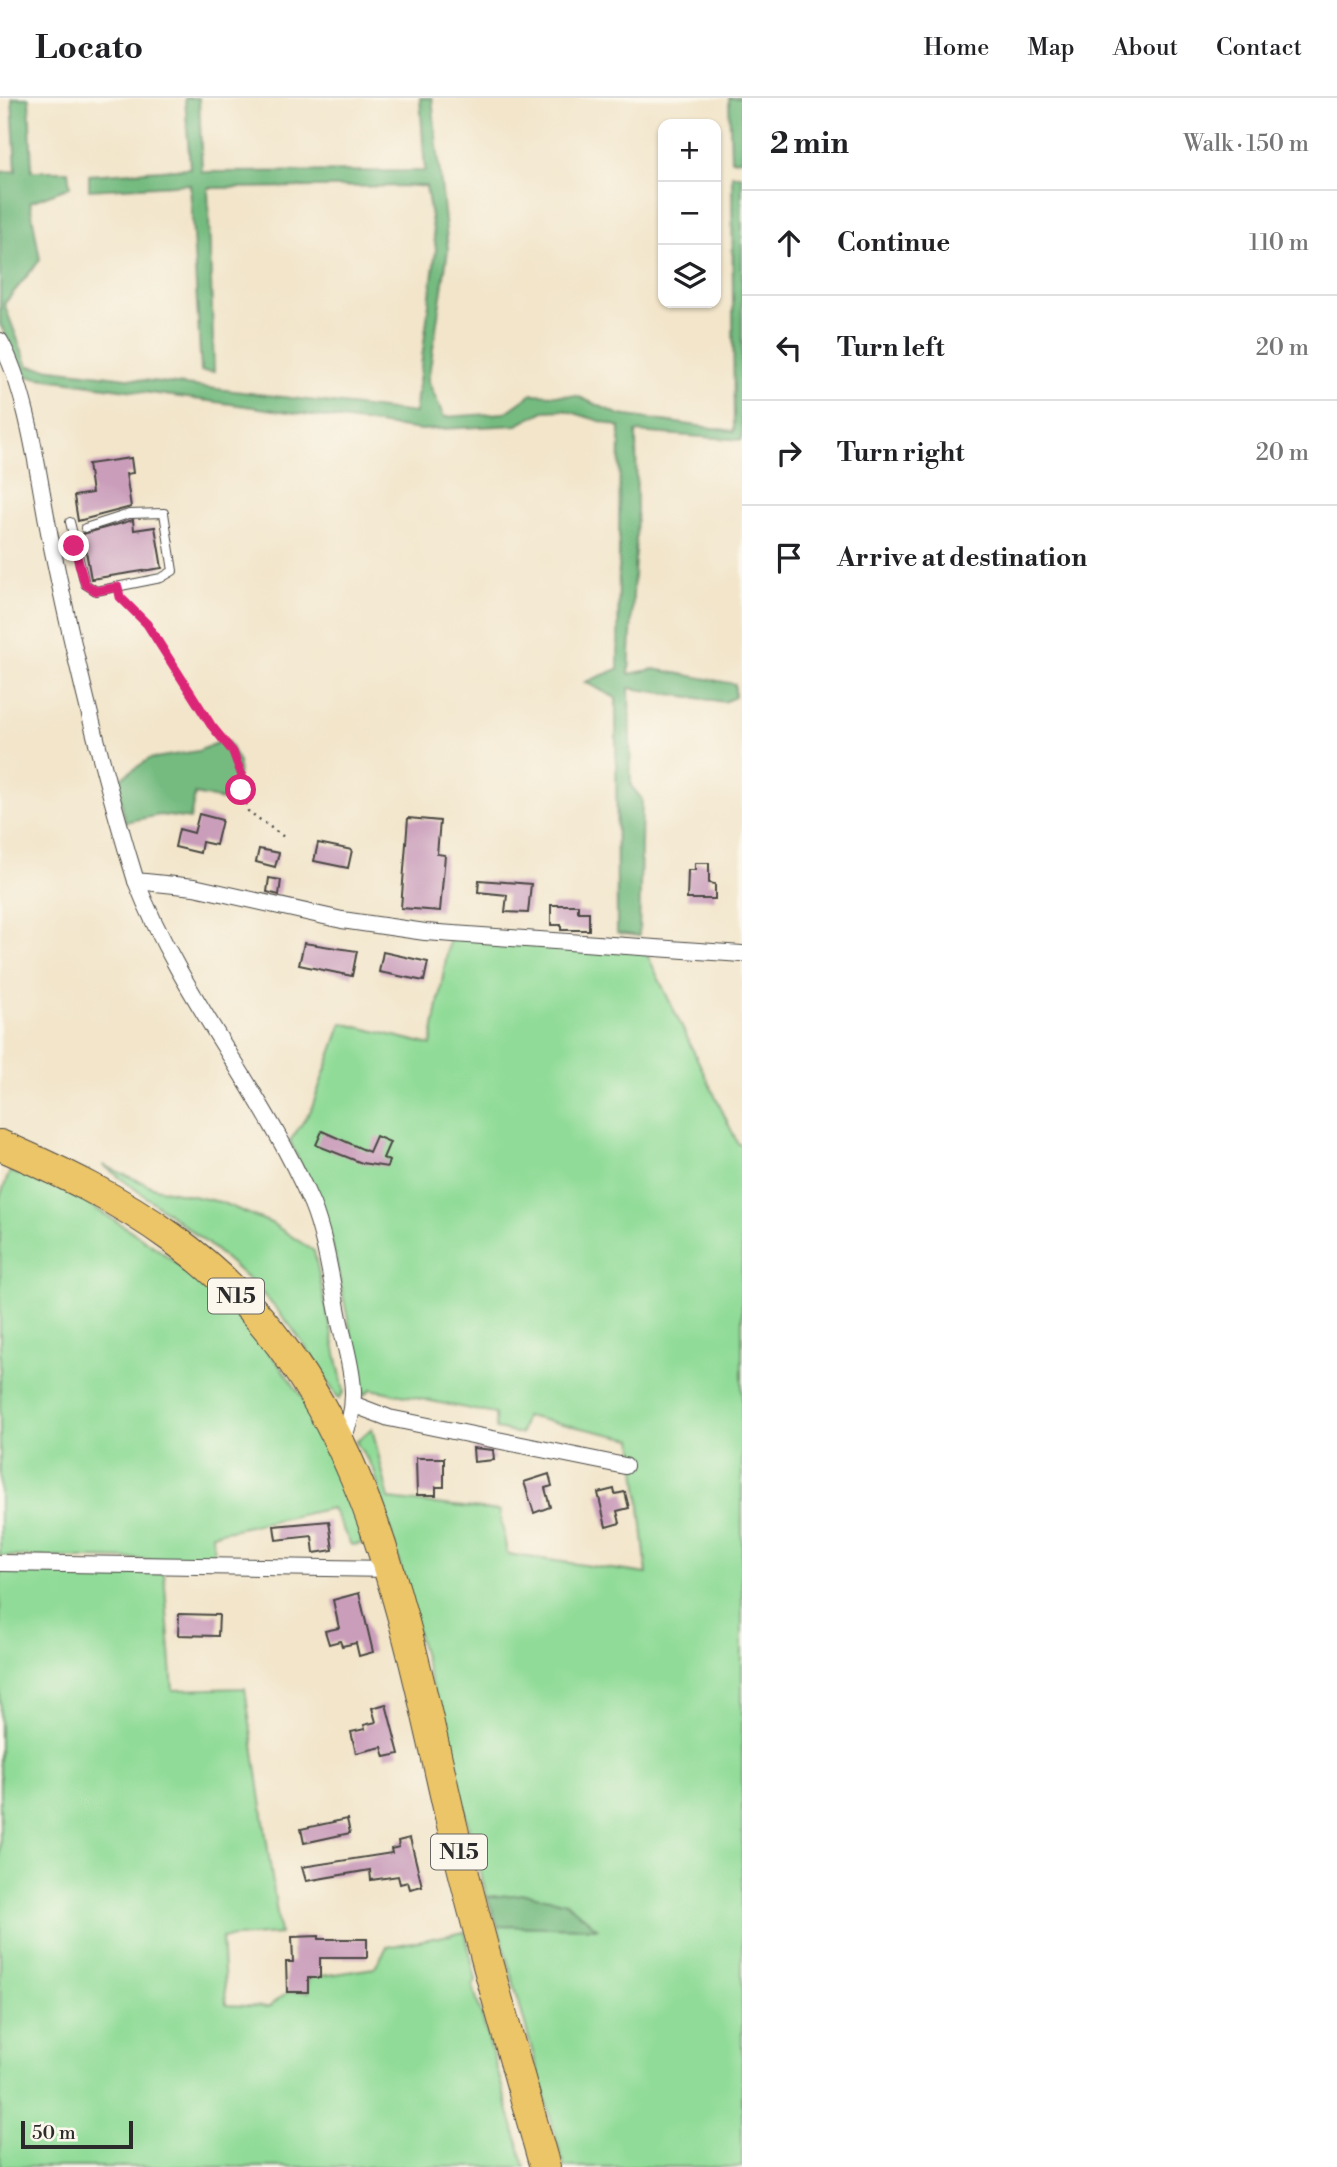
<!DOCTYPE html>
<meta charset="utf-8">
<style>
:root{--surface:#fff;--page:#f2f2f2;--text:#202124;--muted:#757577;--line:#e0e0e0}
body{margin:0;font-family:"Libre Bodoni",serif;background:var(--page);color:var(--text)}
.controls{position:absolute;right:21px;top:21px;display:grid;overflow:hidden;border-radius:14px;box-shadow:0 2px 5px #0004}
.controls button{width:63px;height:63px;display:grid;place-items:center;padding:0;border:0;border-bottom:2px solid var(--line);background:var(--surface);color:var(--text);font:35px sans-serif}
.scale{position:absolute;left:21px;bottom:18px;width:112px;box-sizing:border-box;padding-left:7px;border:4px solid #2b2b2b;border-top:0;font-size:19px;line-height:24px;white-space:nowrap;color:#2b2b2b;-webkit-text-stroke:5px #fbf7ec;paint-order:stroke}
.stop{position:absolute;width:21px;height:21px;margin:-16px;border:5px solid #db2777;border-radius:50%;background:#fff}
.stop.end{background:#db2777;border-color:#fff;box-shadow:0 2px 7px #0008}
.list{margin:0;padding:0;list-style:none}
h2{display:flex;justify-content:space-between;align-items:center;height:91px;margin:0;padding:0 28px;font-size:30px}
h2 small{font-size:23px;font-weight:400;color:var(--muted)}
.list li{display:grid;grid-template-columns:46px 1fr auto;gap:21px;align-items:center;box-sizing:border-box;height:105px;padding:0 28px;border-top:2px solid var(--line)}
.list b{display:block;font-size:26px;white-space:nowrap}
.list em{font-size:23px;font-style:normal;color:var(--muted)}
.icon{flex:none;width:38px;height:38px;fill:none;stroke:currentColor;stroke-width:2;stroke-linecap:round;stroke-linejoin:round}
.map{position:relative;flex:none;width:742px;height:2069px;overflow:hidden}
header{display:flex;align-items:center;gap:42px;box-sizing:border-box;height:98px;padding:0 35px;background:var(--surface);border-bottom:2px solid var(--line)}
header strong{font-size:33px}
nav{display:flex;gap:38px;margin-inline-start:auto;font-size:24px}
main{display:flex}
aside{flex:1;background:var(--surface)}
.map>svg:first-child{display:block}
.green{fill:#90db97;stroke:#5e8361;stroke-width:2}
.forest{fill:#74bb80;stroke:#507356;stroke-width:2}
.building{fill:#ca9ebb}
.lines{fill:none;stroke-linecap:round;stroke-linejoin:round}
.lane-casing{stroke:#494743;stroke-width:10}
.street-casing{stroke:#494743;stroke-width:18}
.highway-casing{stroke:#494743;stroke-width:32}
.path{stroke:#494743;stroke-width:2.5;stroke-dasharray:2 5;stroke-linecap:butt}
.lane{stroke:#fff;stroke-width:8}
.street{stroke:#fff;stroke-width:16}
.highway{stroke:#edc569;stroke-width:30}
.route{stroke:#db2777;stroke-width:9}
.labels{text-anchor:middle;stroke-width:5;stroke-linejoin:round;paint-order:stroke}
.shield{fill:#fbf7ec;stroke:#696865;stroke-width:2}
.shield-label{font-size:21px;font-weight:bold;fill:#2b2b2b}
</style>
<header>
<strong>Locato</strong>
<nav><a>Home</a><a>Map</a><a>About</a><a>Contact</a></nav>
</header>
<main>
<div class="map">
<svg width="742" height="2069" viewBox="0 0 742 2069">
<rect width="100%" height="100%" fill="#fbf7ec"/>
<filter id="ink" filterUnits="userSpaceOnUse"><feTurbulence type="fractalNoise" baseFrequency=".0143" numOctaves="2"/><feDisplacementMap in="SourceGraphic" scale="14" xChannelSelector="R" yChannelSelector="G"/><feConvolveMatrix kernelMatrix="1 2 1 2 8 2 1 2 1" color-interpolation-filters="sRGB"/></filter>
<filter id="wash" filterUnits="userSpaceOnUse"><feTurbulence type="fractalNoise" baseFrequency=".00686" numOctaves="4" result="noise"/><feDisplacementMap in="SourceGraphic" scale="28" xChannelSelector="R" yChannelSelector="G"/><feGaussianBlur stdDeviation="1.57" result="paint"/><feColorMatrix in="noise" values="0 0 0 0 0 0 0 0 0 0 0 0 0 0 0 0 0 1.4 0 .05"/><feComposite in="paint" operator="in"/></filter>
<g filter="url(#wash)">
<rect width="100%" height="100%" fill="#f2e5ca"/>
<g class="green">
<path d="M450 838 645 852 738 1046 742 1047V2069H564L498 1828 596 1830 527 1796 487 1799 389 1426 374 1372 356 1344 372 1330 389 1401 500 1413 507 1456 647 1476 633 1341 525 1318 521 1336 496 1331 495 1316 371 1291 364 1297 329 1131 290 1043 311 1012 342 925 431 947Z"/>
<path d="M103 1067 155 1090 220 1104 271 1125 314 1153 344 1293 339 1301C322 1276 307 1249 288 1225 238 1161 166 1115 103 1067Z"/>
<path d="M24 1071C147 1134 249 1206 320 1328 339 1361 349 1402 362 1437L361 1446 351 1447 332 1410 212 1436 215 1463 0 1458V1099L10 1073 18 1077Z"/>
<path d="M0 1472 164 1475 173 1592 245 1590 280 1836 222 1840 226 1907 269 1909 287 1894H308V1880L374 1870 387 1849 465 1834 476 1882 473 1888 525 2069H0Z"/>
</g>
<g class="forest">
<path d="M12 0H29L32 73H68L70 89 30 104 40 162 4 206 28 268 415 315 436 151 426 88 208 90 214 274 201 273 190 86 89 92V77L190 70 185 0H199L202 74 425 73 420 0H432L448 152 428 283 444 319 505 315 532 296 577 298 620 317 734 333 732 77 742 78V342L636 334 637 418 629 576 654 571 735 586V599L724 604 629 590 631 688 642 701 639 838 617 835 616 600 585 584 618 571 620 329 564 312 544 313 517 327 421 332 25 278 0 226V74L16 73Z"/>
<path d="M729 0H742V61L731 62Z"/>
<path d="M219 644H228L239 664 237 696 240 706 195 696 190 721 160 717 125 724 117 683 149 661 198 653Z"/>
<path d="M527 1796 567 1805 597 1830 498 1828 487 1799Z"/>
</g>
<g id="blocks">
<g class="building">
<path d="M131 360 133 375 126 376 131 409 78 423 74 398 92 395 88 366Z"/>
<path d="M133 422 134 432 155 429 162 470 91 481 83 436Z"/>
<path d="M199 716 222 722 216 747 202 744 200 755 175 749 179 731 194 735Z"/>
<path d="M408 720 440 723 437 756 445 757 440 813 401 810Z"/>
<path d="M318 745 352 752 348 770 314 763Z"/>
<path d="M259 751 279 755 275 769 256 764Z"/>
<path d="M695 765H709V785L715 786V801H687L688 772H695Z"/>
<path d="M269 780 281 782 279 797 267 794Z"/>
<path d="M479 782 531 786 528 815 505 814 507 797 478 794Z"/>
<path d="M551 807H578V814H589V832H561V827H551Z"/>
<path d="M304 845 357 853 352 878 299 867Z"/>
<path d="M383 854 428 864 424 883 379 874Z"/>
<path d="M322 1033 369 1054 376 1038 390 1044 383 1060 389 1063 387 1069 362 1065 316 1047Z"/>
<path d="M473 1350 493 1352 494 1362 474 1364Z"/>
<path d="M416 1360H444V1389H436V1397H417Z"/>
<path d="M549 1376 552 1388 545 1390 550 1409 534 1415 524 1384Z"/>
<path d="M614 1391 615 1396 625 1394 629 1410 617 1413 620 1425 606 1429 598 1395Z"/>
<path d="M329 1423 333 1452 314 1455 312 1438 276 1442 274 1428Z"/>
<path d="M359 1495 373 1554 359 1558 356 1545 342 1548 340 1543 329 1546 325 1533 339 1530 333 1502Z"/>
<path d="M179 1516 219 1517 218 1538 178 1537Z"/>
<path d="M386 1606 399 1656 385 1659 382 1649 356 1655 351 1634 365 1631 364 1627 376 1624 372 1610Z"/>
<path d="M347 1721 350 1735 304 1745 301 1731Z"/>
<path d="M410 1740 422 1788 410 1791 408 1784 400 1786 398 1778 371 1782 370 1772 306 1783 302 1769 392 1755 391 1751 399 1749 398 1743Z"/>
<path d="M319 1838V1841H367V1860H320V1880H308V1894H287L286 1864H293L292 1839Z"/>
</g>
</g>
</g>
<g filter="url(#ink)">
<use href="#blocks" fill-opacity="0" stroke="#494743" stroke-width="2"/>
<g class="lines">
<defs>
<path id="lane" d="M70 424 85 486 96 493 161 480 173 473 164 415 129 416 85 430"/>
<g id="street">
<path d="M0 243C30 297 39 388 52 449 75 561 102 673 136 783L194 789 342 822 425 834 742 856"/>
<path d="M136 783C181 898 263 993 312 1106 326 1140 332 1188 340 1225 350 1267 363 1304 341 1343"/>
<path d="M355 1307 389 1320 625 1368"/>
<path d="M0 1465 390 1471"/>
</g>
<path id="highway" d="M0 1047C60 1073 119 1101 172 1140 365 1279 402 1511 452 1727 479 1842 513 1955 545 2069"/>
</defs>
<use href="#lane" class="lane-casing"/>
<use href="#street" class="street-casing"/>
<use href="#highway" class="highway-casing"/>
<path class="path" d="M121 499 147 526 211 627 233 654 248 713 284 739"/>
<use href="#lane" class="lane"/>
<use href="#street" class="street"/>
<use href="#highway" class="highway"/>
</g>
</g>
<g class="lines" filter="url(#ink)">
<path class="route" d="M74 448 85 486 96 493 118 489 120 499 147 526 211 627 233 654 242 678 241 692"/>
</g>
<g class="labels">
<g class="shield">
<rect x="208" y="1180.5" width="56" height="35" rx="5"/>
<rect x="431" y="1736.5" width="56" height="35" rx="5"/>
</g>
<g class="shield-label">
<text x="236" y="1205">N15</text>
<text x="459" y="1761">N15</text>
</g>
</g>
</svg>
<div class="controls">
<button>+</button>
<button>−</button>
<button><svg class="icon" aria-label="layers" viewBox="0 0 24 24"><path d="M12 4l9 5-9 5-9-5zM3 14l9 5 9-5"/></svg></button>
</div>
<div class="scale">50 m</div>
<div class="stop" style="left:241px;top:692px"></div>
<div class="stop end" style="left:74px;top:448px"></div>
</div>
<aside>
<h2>2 min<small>Walk · 150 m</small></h2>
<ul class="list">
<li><svg class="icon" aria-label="ahead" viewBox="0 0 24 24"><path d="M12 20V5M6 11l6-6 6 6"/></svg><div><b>Continue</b></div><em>110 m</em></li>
<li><svg class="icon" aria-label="left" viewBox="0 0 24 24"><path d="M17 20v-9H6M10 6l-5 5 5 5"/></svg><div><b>Turn left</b></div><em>20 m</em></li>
<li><svg class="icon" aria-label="right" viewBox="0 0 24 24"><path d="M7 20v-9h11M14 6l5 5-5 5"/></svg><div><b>Turn right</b></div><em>20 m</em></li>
<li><svg class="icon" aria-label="arrive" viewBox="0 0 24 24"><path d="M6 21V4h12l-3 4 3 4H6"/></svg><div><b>Arrive at destination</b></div></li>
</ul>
</aside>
</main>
